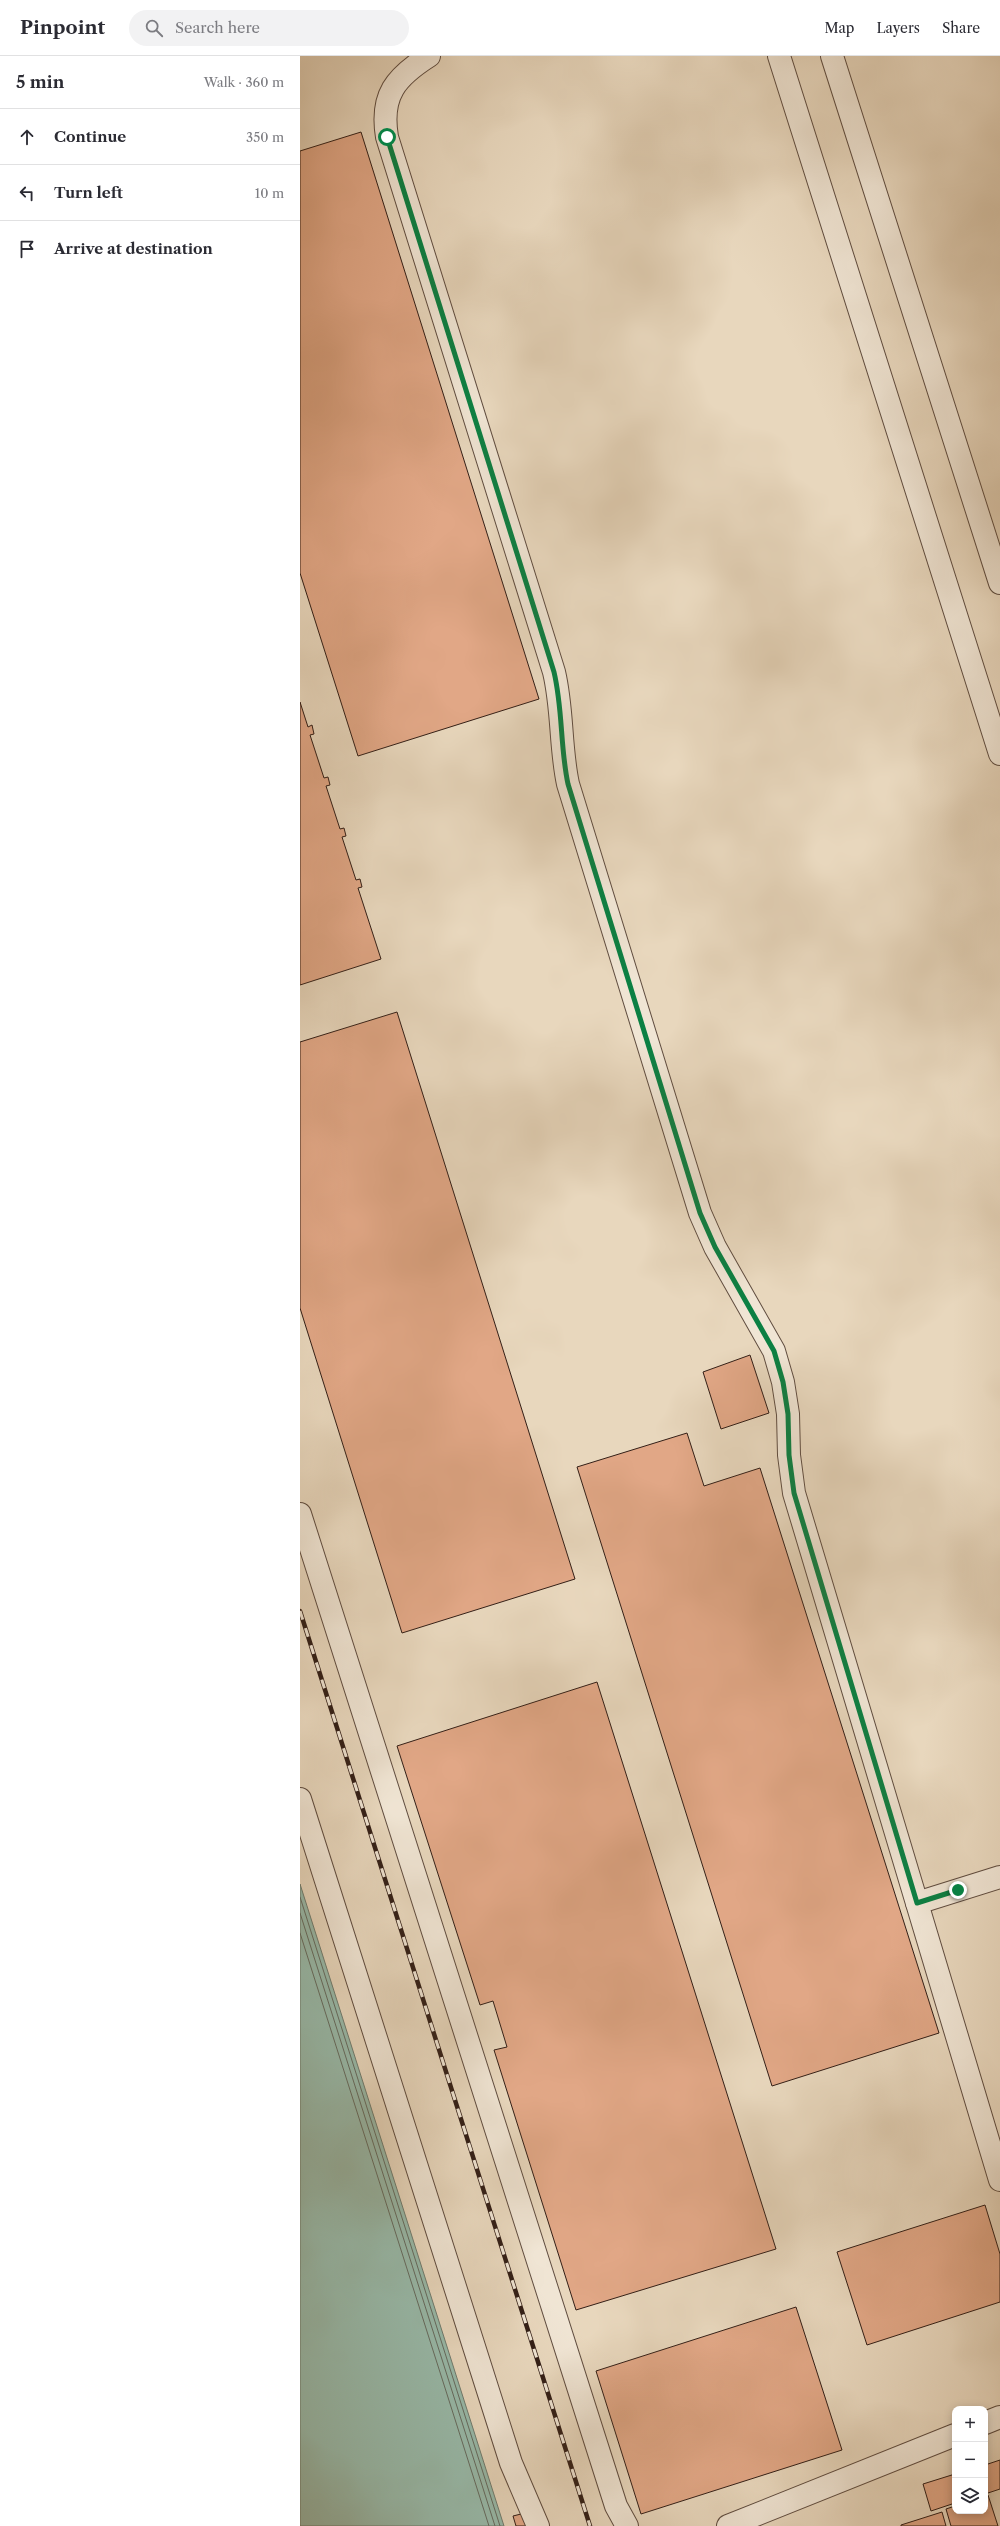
<!DOCTYPE html>
<meta charset="utf-8">
<style>
:root{--surface:#fff;--page:#f2f2f3;--text:#2b2b33;--muted:#7c7c81;--line:#e1e1e2}
body{margin:0;font-family:"Libre Caslon Text",serif;background:var(--page);color:var(--text)}
.controls{position:absolute;right:12px;bottom:12px;display:grid;overflow:hidden;border-radius:8px;box-shadow:0 2px 10px #0003}
.controls button{width:36px;height:36px;display:grid;place-items:center;padding:0;border:0;border-bottom:1px solid var(--line);background:var(--surface);color:var(--text);font:20px sans-serif}
.stop{position:absolute;width:12px;height:12px;margin:-9px;border:3px solid #0b8043;border-radius:50%;background:#fff}
.stop.end{background:#0b8043;border-color:#fff;box-shadow:0 1px 4px #0008}
.list{margin:0;padding:0;list-style:none}
h2{display:flex;justify-content:space-between;align-items:center;height:52px;margin:0;padding:0 16px;font-size:17px}
h2 small{font-size:13px;font-weight:400;color:var(--muted)}
.list li{display:grid;grid-template-columns:26px 1fr auto;gap:12px;align-items:center;box-sizing:border-box;height:56px;padding:0 16px;border-top:1px solid var(--line)}
.list b{display:block;font-size:15px;white-space:nowrap}
.list em{font-size:13px;font-style:normal;color:var(--muted)}
.icon{flex:none;width:22px;height:22px;fill:none;stroke:currentColor;stroke-width:2;stroke-linecap:round;stroke-linejoin:round}
.map{position:relative;flex:none;width:700px;height:2470px;overflow:hidden}
header{display:flex;align-items:center;gap:24px;box-sizing:border-box;height:56px;padding:0 20px;background:var(--surface);border-bottom:1px solid var(--line)}
header strong{font-size:19px}
nav{display:flex;gap:22px;margin-inline-start:auto;font-size:14px}
.search{width:280px;height:36px;background:var(--page);display:flex;align-items:center;gap:10px;box-sizing:border-box;padding:0 14px;border-radius:22px;color:var(--muted);font-size:15px}
main{display:flex}
aside{flex:1;background:var(--surface)}
.map>svg:first-child{display:block}
.water{fill:#98baaa;stroke:#707c6f}
.lines{fill:none;stroke-linecap:round;stroke-linejoin:round}
.shore{stroke:#666c60;stroke-width:1}
.building{fill:#e1a786;stroke:#331f17}
.minor-casing{stroke:#604d40;stroke-width:24}
.minor{stroke:#f0e5d4;stroke-width:22}
.rail-casing{stroke:#331f17;stroke-width:4.5}
.rail{stroke:#f0e5d4;stroke-width:3;stroke-dasharray:9;stroke-linecap:butt}
.route{stroke:#0b8043;stroke-width:5}
</style>
<header>
<strong>Pinpoint</strong>
<div class="search"><svg class="icon" aria-label="search" viewBox="0 0 24 24"><circle cx="10" cy="10" r="6"/><path d="M15 15l6 6"/></svg>Search here</div>
<nav><a>Map</a><a>Layers</a><a>Share</a></nav>
</header>
<main>
<aside>
<h2>5 min<small>Walk · 360 m</small></h2>
<ul class="list">
<li><svg class="icon" aria-label="ahead" viewBox="0 0 24 24"><path d="M12 20V5M6 11l6-6 6 6"/></svg><div><b>Continue</b></div><em>350 m</em></li>
<li><svg class="icon" aria-label="left" viewBox="0 0 24 24"><path d="M17 20v-9H6M10 6l-5 5 5 5"/></svg><div><b>Turn left</b></div><em>10 m</em></li>
<li><svg class="icon" aria-label="arrive" viewBox="0 0 24 24"><path d="M6 21V4h12l-3 4 3 4H6"/></svg><div><b>Arrive at destination</b></div></li>
</ul>
</aside>
<div class="map">
<svg width="700" height="2470" viewBox="0 0 700 2470">
<rect width="100%" height="100%" fill="#e8d7bd"/>
<filter id="stains"><feTurbulence type="fractalNoise" baseFrequency=".005" numOctaves="4"/><feColorMatrix values="0 0 0 0 .2 0 0 0 0 .09 0 0 0 0 .02 0 0 0 .5 -.17"/></filter>
<radialGradient id="worn" r=".72"><stop offset=".6" stop-color="#630" stop-opacity="0"/><stop offset="1" stop-color="#630" stop-opacity=".3"/></radialGradient>
<path class="water" d="M0 1828 204 2470H0Z"/>
<g class="lines">
<g class="shore">
<path d="M0 1841 200 2470"/>
<path d="M0 1857 195 2470"/>
<path d="M0 1877 189 2470"/>
</g>
</g>
<g class="building">
<path d="M61 76 239 643 58 700 0 517V95Z"/>
<path d="M0 646 8 671 12 669 14 678 10 679 24 722 28 721 30 729 26 730 40 773 44 772 46 780 42 781 56 824 60 823 62 831 58 832 81 903 0 929Z"/>
<path d="M97 956 275 1523 102 1577 0 1252V986Z"/>
<path d="M450 1299 469 1357 421 1373 403 1316Z"/>
<path d="M387 1377 404 1430 460 1412 639 1977 472 2030 277 1411Z"/>
<path d="M297 1626 476 2193 276 2254 194 1994 207 1991 193 1945 180 1949 97 1690Z"/>
<path d="M685 2149 700 2198V2246L567 2289 537 2196Z"/>
<path d="M496 2251 542 2394 341 2458 296 2315Z"/>
<path d="M700 2404V2433L685 2438V2409Z"/>
<path d="M655 2418V2447L631 2455 623 2428Z"/>
<path d="M688 2439 698 2470H651L646 2453 655 2450V2455H685V2440Z"/>
<path d="M642 2456 646 2470H601V2469Z"/>
<path d="M225 2457 230 2470H216L213 2460Z"/>
</g>
<g class="lines">
<defs>
<g id="minor">
<path d="M129 0C96 21 80 39 87 81L254 616C263 654 260 691 268 728L400 1157 415 1191 474 1295 483 1326 488 1358 489 1399 494 1437 700 2124"/>
<path d="M479 0 700 698"/>
<path d="M532 0 700 527"/>
<path d="M0 1458 316 2450 327 2470"/>
<path d="M0 1743 211 2407 238 2470"/>
<path d="M617 1847 700 1821"/>
<path d="M685 2367 700 2361"/>
<path d="M428 2470 655 2379"/>
</g>
</defs>
<use href="#minor" class="minor-casing"/>
<use href="#minor" class="minor"/>
<defs>
<path id="rail" d="M0 1555 290 2470"/>
</defs>
<use href="#rail" class="rail-casing"/>
<use href="#rail" class="rail"/>
</g>
<g class="lines">
<path class="route" d="M87 81 254 616C263 654 260 691 268 728L400 1157 415 1191 474 1295 483 1326 488 1358 489 1399 494 1437 617 1847 658 1834"/>
</g>
<rect width="100%" height="100%" filter="url(#stains)"/>
<rect width="100%" height="100%" fill="url(#worn)"/>
</svg>
<div class="controls">
<button>+</button>
<button>−</button>
<button><svg class="icon" aria-label="layers" viewBox="0 0 24 24"><path d="M12 4l9 5-9 5-9-5zM3 14l9 5 9-5"/></svg></button>
</div>
<div class="stop" style="left:87px;top:81px"></div>
<div class="stop end" style="left:658px;top:1834px"></div>
</div>
</main>
